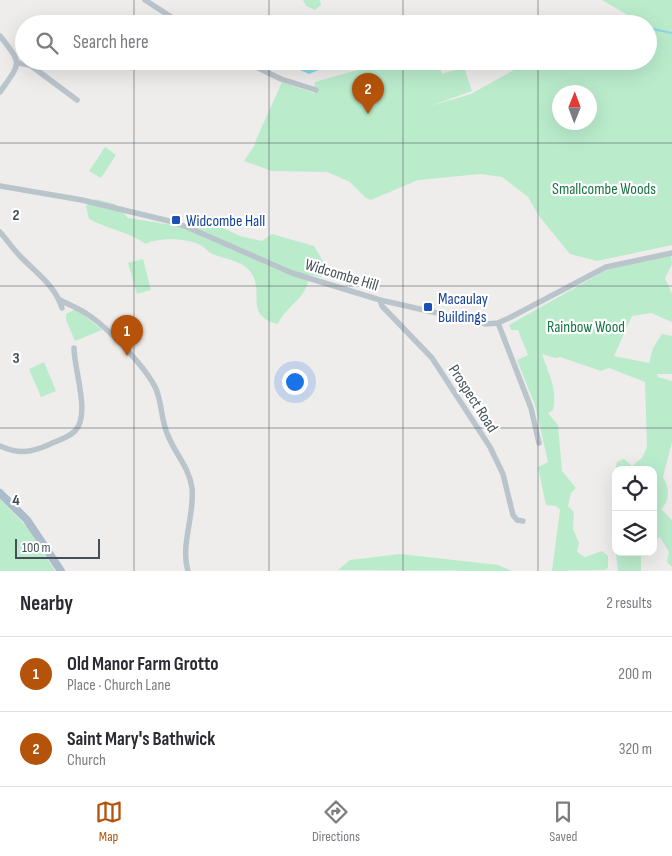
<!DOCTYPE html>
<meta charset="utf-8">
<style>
:root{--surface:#fff;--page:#f2f2f3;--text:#2b2b33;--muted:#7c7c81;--line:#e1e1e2;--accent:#b45309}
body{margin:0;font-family:"Sofia Sans Condensed",sans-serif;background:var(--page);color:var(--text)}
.controls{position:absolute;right:15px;bottom:15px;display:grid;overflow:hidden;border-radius:10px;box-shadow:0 5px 20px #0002}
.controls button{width:45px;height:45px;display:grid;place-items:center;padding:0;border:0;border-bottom:1px solid var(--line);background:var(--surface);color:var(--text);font:25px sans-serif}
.compass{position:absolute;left:552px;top:85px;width:45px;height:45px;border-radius:50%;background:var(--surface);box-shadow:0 5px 20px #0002;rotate:1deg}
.scale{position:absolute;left:15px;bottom:12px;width:85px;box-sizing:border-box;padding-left:5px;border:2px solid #455058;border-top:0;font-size:14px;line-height:18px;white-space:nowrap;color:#455058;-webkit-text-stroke:4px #fff;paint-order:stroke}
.you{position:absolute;left:294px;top:381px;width:18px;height:18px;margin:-12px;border:4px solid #fff;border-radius:50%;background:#1a73e8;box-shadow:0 0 0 8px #1a73e833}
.badge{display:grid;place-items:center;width:32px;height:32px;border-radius:50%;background:var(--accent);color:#fff;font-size:16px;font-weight:700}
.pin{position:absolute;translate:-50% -41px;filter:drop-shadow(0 1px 2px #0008)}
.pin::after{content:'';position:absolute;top:26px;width:18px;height:15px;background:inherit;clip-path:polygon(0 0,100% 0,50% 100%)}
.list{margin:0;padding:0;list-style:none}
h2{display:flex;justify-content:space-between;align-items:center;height:65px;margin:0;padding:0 20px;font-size:21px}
h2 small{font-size:16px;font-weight:400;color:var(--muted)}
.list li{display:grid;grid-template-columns:32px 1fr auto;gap:15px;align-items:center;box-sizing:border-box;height:75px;padding:0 20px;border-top:1px solid var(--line)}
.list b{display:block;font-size:19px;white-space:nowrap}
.list p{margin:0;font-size:16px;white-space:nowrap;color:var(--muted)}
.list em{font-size:16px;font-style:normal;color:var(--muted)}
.icon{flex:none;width:28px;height:28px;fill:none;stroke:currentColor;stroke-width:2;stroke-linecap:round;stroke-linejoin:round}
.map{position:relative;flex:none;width:672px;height:571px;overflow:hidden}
.search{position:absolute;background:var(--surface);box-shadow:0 5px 20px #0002;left:15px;right:15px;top:15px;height:55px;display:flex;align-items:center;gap:12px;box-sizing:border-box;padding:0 18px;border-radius:28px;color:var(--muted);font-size:19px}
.sheet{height:215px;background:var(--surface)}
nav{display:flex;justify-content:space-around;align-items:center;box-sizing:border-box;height:70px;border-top:1px solid var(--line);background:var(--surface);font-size:14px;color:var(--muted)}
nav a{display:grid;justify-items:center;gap:2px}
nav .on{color:var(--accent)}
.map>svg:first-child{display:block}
.green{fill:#baeccc;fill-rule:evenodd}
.water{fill:#89d7e8}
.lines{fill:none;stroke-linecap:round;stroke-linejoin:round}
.stream{stroke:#89d7e8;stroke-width:2}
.minor{stroke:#bac4cb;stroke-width:5.5}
.major{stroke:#acbcca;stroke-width:8}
.grid{fill:none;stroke:#455058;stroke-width:1;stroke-opacity:0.55}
.transit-dot{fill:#1a4fb4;stroke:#fff;stroke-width:2}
.labels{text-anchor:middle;stroke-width:4.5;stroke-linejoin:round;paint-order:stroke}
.park-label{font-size:16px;fill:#197644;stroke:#fff}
.transit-label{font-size:16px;fill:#164399;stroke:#fff;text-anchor:start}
.street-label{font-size:16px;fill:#455058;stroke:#fff}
.grid-label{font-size:16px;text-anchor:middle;font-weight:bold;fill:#455058;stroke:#fff;stroke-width:4.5;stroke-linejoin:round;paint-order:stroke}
</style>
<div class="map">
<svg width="672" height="571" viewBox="0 0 672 571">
<rect width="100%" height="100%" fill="#efecec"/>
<g class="green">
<path d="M303 0H320L321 5 315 10 306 6Z"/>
<path d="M602 0H672V245L597 261 570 254 539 216 528 197 502 177 481 174 418 180 371 200 366 198 350 182 327 172 272 171 244 161 256 143H259L255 142 282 82 314 93 315 82 389 61H438L442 74 464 67 472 91 430 106 471 94 530 61H648V24H638V21ZM560 92H590V122H560Z"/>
<path d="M105 147 116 155 101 178 89 171Z"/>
<path d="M95 199 115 204 128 218 185 227 194 214 240 236 262 241 272 234 314 246 323 261 322 277 309 275C307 300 287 304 278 324 244 315 264 295 252 274 245 262 227 259 215 255 209 253 207 249 202 246 190 238 158 237 146 244 129 232 108 229 89 219L86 206Z"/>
<path d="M671 254 672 264 665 278 672 294V322L651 313 632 316 614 356 649 363 653 348 662 334 672 336V374H657L658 377 672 381V442L663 477C669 488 671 499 661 509L672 520V567L667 562 669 552 660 537 653 542V470H616V485L613 482 617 462 624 459 632 466 642 458 647 447 645 382 609 368 601 371 560 357 555 358 542 354C548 372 558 390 553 410L548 413 558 425 562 471 576 488 571 493 568 506 574 512 573 529 579 543 577 552 585 557 602 551 608 556V568L604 570 552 571 560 510 556 506 546 505 538 467 548 462 535 405 517 360 528 355 518 330H511L509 325 610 268Z"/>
<path d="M143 259 151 290 137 294 128 263Z"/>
<path d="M76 309 102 330 75 341 66 320V314Z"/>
<path d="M44 362 56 391 41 397 29 369Z"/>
<path d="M0 499 27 527 55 571H0Z"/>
<path d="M616 552H641V571H618Z"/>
<path d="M400 554 498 565 512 571 338 570 350 560Z"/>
</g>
<path class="water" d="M298 61H361L326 67 309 74 300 70Z"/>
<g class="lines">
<g class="stream">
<path d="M648 28 672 33"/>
<path d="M510 65 518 61"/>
</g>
<g class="minor">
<path d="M145 0 182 24"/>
<path d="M0 36C23 65 21 62 0 92"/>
<path d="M244 61 281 79 316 90"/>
<path d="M18 63 30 65 77 100"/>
<path d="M0 186 82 200 169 221 187 227 292 273 380 300 486 324 498 323 509 318 606 267 672 253"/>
<path d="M0 232C7 240 13 249 20 256 36 273 55 285 62 308"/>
<path d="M60 300C69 305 79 308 87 314 107 327 146 367 156 389 162 403 161 419 167 433 174 453 189 466 192 488 195 515 180 545 188 571"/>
<path d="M380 300 382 306 432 358 490 447 503 474 513 515 517 520 523 521"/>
<path d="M498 323 531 408 539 443"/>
<path d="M0 446C18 454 30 453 48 445 56 441 68 438 75 431 91 414 74 370 74 348"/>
</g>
<path class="major" d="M0 493 27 520 61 571"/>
</g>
<path class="grid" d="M134 0V24M269 0V24M403 0V24M538 0V24M134 61V571M269 61V571M403 61V571M538 61V571M0 143H672M0 286H672M0 428H672"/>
<g class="transit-dot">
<rect x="171" y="215" width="10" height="10" rx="2.5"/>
<rect x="423" y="302" width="10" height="10" rx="2.5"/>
</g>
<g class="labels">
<g class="park-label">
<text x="604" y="194">Smallcombe Woods</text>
<text x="586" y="332">Rainbow Wood</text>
</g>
<g class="transit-label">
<text x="186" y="226">Widcombe Hall</text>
<text x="438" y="304">Macaulay<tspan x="438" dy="18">Buildings</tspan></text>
</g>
<g class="street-label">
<text transform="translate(342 274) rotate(17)" y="6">Widcombe Hill</text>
<text transform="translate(474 398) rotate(57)" y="6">Prospect Road</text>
</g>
</g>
<g class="grid-label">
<text x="16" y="220">2</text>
<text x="16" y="363">3</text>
<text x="16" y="505">4</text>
</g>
</svg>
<div class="controls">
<button><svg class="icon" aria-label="locate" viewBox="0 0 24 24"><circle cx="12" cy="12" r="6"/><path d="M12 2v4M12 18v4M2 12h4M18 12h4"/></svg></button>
<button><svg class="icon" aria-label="layers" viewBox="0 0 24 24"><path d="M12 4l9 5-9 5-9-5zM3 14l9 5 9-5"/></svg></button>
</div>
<svg class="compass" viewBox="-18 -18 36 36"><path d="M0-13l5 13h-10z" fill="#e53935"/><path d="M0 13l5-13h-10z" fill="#7c7c81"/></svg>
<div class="scale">100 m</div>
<div class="you"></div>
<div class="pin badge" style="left:127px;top:356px">1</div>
<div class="pin badge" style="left:368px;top:114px">2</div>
<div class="search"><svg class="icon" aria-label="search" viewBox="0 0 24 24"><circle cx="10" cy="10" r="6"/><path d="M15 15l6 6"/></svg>Search here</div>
</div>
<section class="sheet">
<h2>Nearby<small>2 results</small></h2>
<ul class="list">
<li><span class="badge">1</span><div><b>Old Manor Farm Grotto</b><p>Place · Church Lane</p></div><em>200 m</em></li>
<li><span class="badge">2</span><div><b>Saint Mary's Bathwick</b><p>Church</p></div><em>320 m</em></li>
</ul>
</section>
<nav>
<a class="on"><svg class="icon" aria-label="map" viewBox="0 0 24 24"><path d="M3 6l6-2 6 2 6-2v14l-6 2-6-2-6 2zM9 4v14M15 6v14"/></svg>Map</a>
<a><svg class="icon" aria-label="directions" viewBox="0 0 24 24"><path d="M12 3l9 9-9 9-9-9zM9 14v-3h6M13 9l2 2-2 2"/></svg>Directions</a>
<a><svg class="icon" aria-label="saved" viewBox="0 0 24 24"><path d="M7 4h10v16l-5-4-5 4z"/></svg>Saved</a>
</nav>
